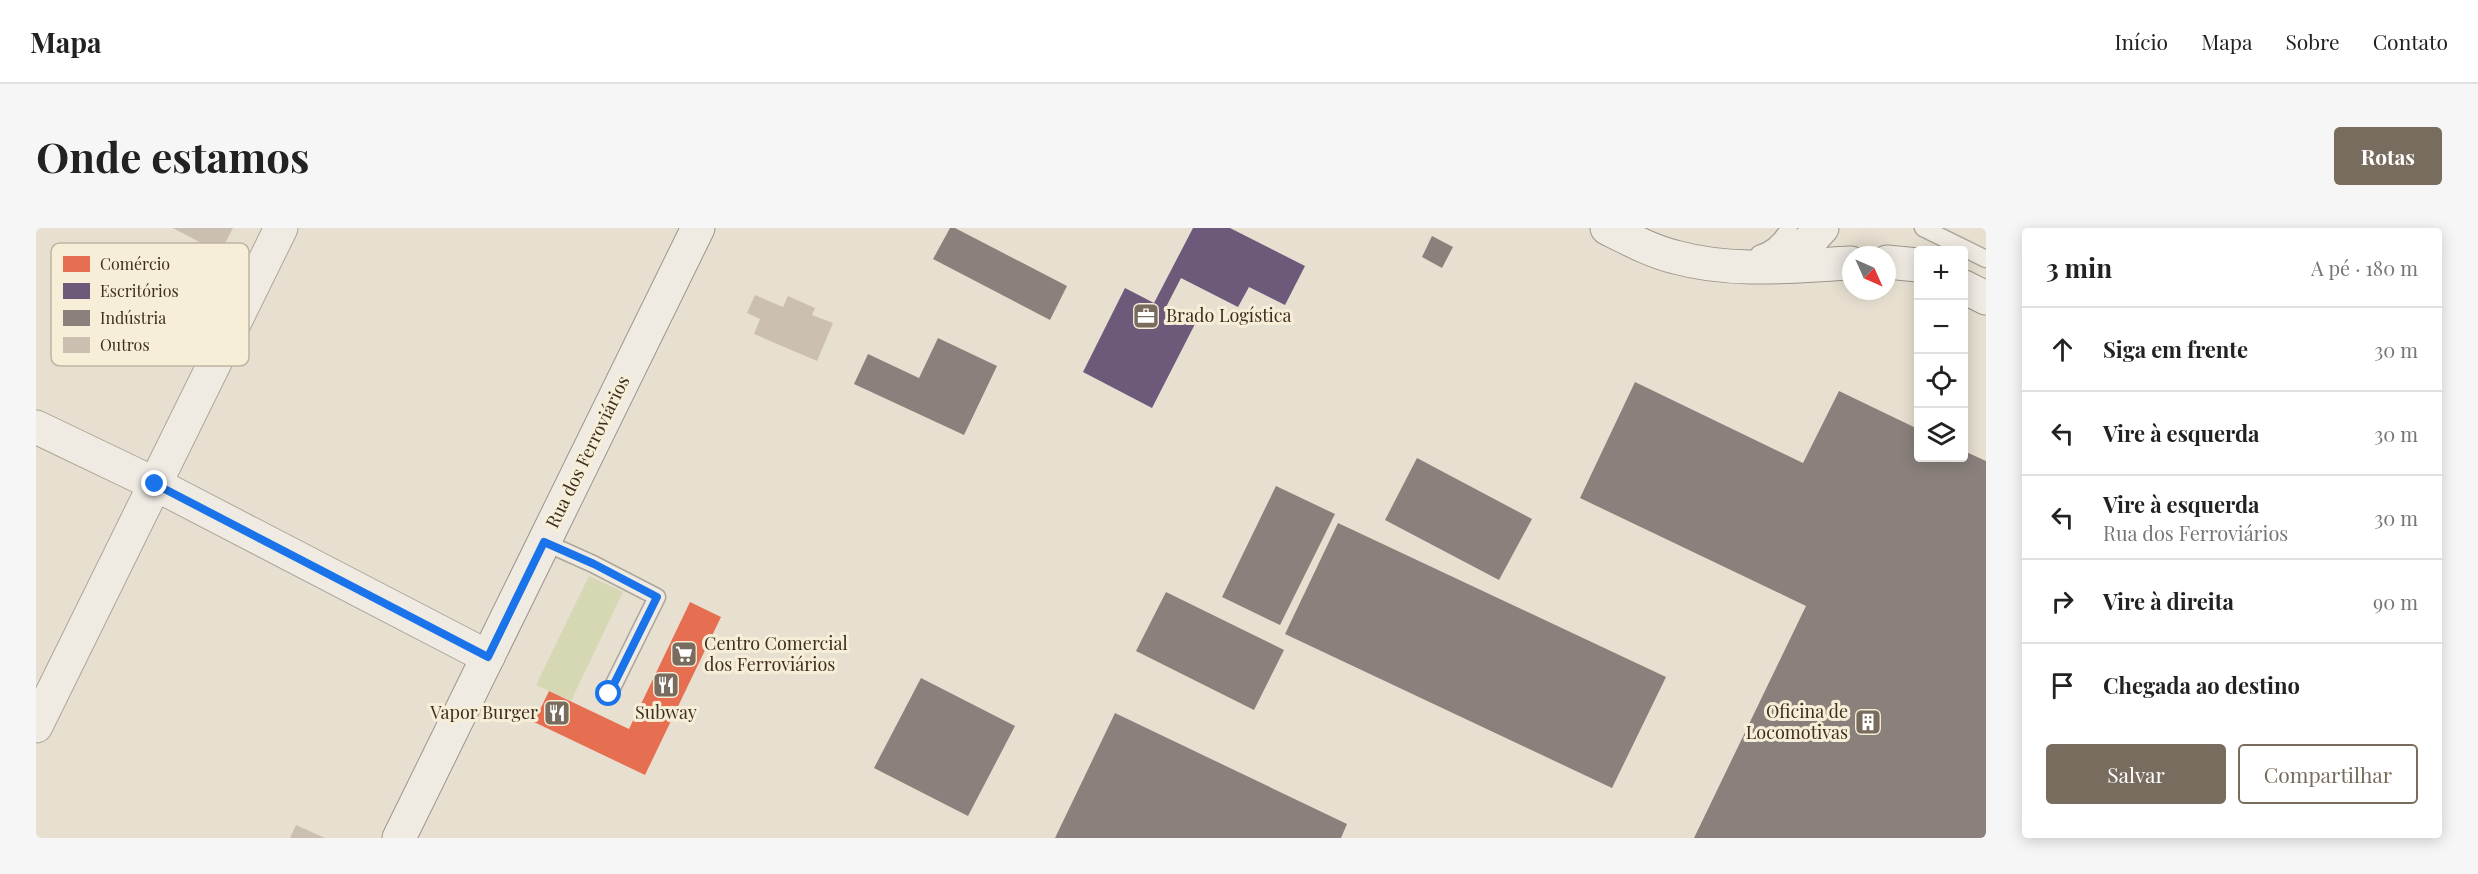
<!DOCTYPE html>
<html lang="pt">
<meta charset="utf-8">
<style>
:root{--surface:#fff;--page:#f6f6f6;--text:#222;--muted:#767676;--line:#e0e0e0;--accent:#786c5e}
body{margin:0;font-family:"Playfair Display",serif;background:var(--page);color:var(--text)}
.controls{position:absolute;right:18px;top:18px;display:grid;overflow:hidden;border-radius:6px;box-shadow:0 3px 15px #0003}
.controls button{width:54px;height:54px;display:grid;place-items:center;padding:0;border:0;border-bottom:2px solid var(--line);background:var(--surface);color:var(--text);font:30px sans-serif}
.compass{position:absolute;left:1806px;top:18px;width:54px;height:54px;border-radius:50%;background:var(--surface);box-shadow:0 3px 15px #0003;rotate:135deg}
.stop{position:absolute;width:18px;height:18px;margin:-14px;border:4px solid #1a73e8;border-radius:50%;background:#fff}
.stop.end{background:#1a73e8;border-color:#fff;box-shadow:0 2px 6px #0008}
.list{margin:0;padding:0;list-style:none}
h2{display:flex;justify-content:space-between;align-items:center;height:78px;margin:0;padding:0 24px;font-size:26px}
h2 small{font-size:20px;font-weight:400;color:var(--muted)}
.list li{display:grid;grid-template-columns:39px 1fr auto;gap:18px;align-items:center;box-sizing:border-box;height:84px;padding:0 24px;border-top:2px solid var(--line)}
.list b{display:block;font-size:22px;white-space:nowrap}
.list p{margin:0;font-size:20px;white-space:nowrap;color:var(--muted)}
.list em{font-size:20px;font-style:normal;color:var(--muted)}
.actions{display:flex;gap:12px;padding:18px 24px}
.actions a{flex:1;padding:14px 0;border:2px solid var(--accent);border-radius:6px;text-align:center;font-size:21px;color:var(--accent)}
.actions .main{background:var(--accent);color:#fff}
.icon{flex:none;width:33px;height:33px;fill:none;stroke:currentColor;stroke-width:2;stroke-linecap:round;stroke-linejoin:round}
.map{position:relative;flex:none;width:1950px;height:610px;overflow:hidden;border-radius:6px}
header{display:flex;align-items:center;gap:36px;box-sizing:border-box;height:84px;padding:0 30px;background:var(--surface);border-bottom:2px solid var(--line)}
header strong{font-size:28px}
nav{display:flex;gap:33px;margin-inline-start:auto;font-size:21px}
.intro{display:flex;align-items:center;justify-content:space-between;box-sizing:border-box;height:144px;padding:0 36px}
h1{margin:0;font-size:42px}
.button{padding:15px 27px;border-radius:6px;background:var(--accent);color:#fff;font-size:21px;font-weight:700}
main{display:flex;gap:36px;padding:0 36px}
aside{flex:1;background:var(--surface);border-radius:6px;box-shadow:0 3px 15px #0003}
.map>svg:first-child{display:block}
.green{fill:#d6d7b3}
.shops{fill:#e76f51}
.offices{fill:#6d597a}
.industry{fill:#8a817c}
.building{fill:#cbbfb2}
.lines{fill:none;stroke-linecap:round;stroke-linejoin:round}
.lane-casing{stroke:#ada599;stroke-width:19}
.street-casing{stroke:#ada599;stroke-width:35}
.secondary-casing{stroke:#9c958a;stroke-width:35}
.lane{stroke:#efebe3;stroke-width:16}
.street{stroke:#efebe3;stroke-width:33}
.secondary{stroke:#efebe3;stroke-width:33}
.route{stroke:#1a73e8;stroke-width:8}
.labels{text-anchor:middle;stroke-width:6;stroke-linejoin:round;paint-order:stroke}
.poi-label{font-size:18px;fill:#3d2e20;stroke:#f7eed8;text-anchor:start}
.street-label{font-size:18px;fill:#3d2e20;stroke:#f7eed8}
.key{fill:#f7eed8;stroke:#bfb4a1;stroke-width:1.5}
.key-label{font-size:16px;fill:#3d2e20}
</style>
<header>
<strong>Mapa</strong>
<nav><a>Início</a><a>Mapa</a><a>Sobre</a><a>Contato</a></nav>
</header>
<div class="intro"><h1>Onde estamos</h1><a class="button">Rotas</a></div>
<main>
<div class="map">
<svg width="1950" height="610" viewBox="0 0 1950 610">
<rect width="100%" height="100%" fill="#e7e0d1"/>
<path class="green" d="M553 348 587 364 535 473 500 457Z"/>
<path class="shops" d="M654 374 685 389 609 547 498 494 513 463 593 501Z"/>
<path class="offices" d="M1157 0H1194L1269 38 1249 77 1213 59 1202 79 1145 50 1129 81 1159 96 1116 180 1047 144 1089 60 1118 75Z"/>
<g class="industry">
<path d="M914 0H919L1031 58 1014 92 897 31Z"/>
<path d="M1396 8 1417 19 1406 40 1386 29Z"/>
<path d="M902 110 961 138 928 207 818 156 832 126 883 150Z"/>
<path d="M1599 154 1767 235 1803 163 1882 201V230H1928V223L1950 233V610H1658L1770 378 1544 270Z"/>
<path d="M1381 230 1496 291 1463 352 1349 292Z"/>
<path d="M1240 258 1299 286 1244 397 1186 369Z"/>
<path d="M1302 295 1630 449 1576 560 1249 406Z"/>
<path d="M1130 364 1248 422 1218 482 1100 423Z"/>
<path d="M885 450 979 498 932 588 838 540Z"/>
<path d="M1079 485 1311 596 1305 610H1019Z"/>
</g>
<g class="building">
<path d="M137 0H197L184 25Z"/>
<path d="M719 67 747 79 752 68 779 80 776 87 797 95 781 133 718 106 724 91 711 85Z"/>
<path d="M260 597 289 610H254Z"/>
</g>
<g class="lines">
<defs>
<g id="lane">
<path d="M1887 0 1950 31"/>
<path d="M1723 26C1736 22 1746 13 1753 0"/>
<path d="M508 314 557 336 621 369 573 466"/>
</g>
<g id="street">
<path d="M0 199 119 256 452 429"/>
<path d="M0 498 245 0"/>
</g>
<g id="secondary">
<path d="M1571 0C1593 11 1615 23 1639 29 1697 45 1756 38 1815 35"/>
<path d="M1851 34 1882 37"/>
<path d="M1735 35C1756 29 1772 16 1786 0"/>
<path d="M1928 59 1950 70"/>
<path d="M363 610 662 0"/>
</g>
</defs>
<use href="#lane" class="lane-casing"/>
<use href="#street" class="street-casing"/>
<use href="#secondary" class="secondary-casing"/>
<use href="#lane" class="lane"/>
<use href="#street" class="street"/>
<use href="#secondary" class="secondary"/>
</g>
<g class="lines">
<path class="route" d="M119 256 452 429 508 314 558 336 621 369 573 466"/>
</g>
<defs>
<symbol id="office-square" viewBox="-11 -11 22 22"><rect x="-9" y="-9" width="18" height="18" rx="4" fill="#786c5e" stroke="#f7eed8"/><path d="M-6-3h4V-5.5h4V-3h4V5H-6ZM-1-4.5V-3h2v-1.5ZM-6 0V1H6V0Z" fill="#fff"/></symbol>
<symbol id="supermarket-square" viewBox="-11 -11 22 22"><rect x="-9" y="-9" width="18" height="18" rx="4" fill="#786c5e" stroke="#f7eed8"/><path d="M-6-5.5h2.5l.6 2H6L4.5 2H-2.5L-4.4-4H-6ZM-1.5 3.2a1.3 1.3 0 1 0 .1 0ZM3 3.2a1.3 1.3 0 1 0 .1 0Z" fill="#fff"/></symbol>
<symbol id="restaurant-square" viewBox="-11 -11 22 22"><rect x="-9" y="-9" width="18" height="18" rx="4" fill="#786c5e" stroke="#f7eed8"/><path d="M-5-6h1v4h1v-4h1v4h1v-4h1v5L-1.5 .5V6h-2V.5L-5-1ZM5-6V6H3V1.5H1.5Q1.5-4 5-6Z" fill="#fff"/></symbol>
<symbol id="building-square" viewBox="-11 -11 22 22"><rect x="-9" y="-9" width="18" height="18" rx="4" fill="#786c5e" stroke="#f7eed8"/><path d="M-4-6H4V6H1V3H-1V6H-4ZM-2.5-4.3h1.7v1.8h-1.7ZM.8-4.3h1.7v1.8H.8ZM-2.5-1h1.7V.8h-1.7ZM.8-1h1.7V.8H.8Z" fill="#fff"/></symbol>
</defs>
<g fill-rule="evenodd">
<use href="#office-square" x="1095" y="73" width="30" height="30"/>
<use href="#supermarket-square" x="633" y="411" width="30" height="30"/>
<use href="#restaurant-square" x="615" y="442" width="30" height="30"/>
<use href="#restaurant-square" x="506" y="470" width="30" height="30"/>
<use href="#building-square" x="1817" y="479" width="30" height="30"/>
</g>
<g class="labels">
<g class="poi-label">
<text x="1130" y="94">Brado Logística</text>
<text x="668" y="422">Centro Comercial<tspan x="668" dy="21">dos Ferroviários</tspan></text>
<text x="1812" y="490" text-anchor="end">Oficina de<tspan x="1812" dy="21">Locomotivas</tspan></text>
<text x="502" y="491" text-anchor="end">Vapor Burger</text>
<text x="630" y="491" text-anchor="middle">Subway</text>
</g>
<g class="street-label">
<text transform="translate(552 224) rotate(-64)" y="6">Rua dos Ferroviários</text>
</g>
</g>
<rect x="15" y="15" width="198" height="123" rx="9" class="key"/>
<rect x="27" y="28" width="27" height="16" fill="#e76f51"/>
<rect x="27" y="55" width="27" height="16" fill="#6d597a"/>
<rect x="27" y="82" width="27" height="16" fill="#8a817c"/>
<rect x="27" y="109" width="27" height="16" fill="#cbbfb2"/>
<g class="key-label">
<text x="64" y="42">Comércio</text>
<text x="64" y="69">Escritórios</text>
<text x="64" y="96">Indústria</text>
<text x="64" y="123">Outros</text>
</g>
</svg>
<div class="controls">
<button>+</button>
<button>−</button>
<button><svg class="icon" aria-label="locate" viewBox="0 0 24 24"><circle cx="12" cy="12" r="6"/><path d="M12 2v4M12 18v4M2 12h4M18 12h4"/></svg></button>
<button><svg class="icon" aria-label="layers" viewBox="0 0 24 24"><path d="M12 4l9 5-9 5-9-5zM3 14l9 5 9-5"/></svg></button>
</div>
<svg class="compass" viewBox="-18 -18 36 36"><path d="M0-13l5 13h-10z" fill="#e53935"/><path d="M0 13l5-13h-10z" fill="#767676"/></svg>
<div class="stop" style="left:573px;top:466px"></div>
<div class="stop end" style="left:119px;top:256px"></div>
</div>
<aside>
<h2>3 min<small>A pé · 180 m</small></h2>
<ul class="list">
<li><svg class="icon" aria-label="ahead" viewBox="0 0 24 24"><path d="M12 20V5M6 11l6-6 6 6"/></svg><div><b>Siga em frente</b></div><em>30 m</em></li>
<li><svg class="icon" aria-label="left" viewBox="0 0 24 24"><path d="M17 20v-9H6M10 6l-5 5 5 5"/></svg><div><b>Vire à esquerda</b></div><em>30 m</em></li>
<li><svg class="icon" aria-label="left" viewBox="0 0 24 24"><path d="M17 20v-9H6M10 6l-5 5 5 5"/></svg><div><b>Vire à esquerda</b><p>Rua dos Ferroviários</p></div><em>30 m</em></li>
<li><svg class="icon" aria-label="right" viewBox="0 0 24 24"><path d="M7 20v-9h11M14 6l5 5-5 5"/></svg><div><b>Vire à direita</b></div><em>90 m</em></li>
<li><svg class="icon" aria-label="arrive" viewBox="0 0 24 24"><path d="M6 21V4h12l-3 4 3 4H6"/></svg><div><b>Chegada ao destino</b></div></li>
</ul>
<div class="actions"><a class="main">Salvar</a><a>Compartilhar</a></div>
</aside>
</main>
